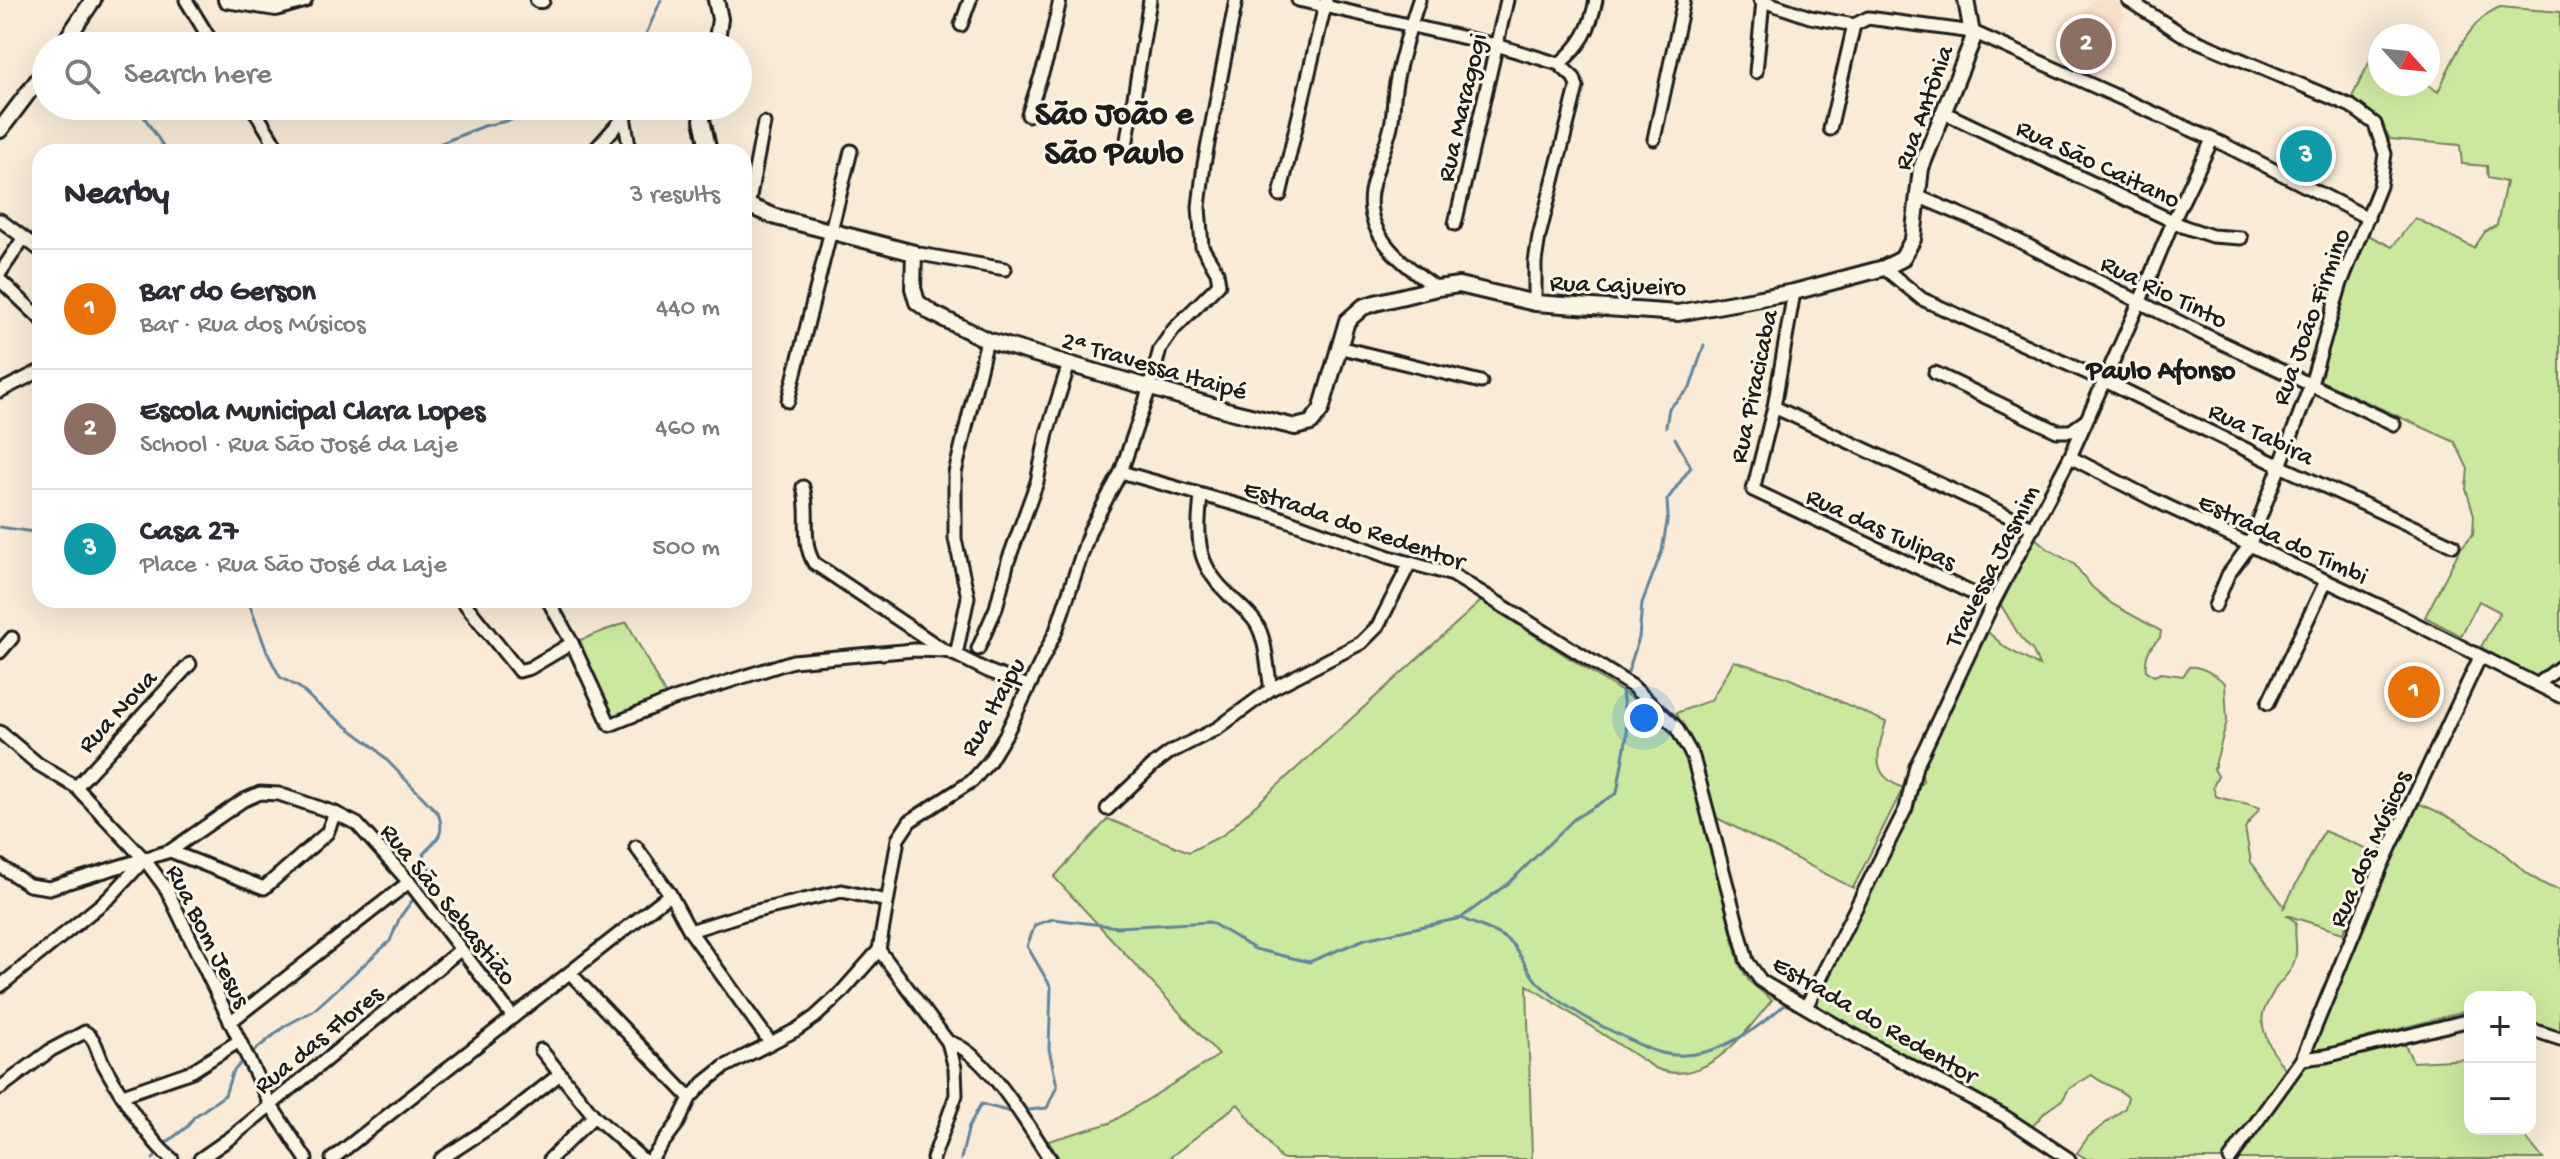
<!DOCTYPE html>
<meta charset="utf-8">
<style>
:root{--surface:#fff;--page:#f2f2f3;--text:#2b2b33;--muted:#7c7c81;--line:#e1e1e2;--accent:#d1495b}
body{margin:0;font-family:"Gochi Hand",sans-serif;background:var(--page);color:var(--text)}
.controls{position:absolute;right:24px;bottom:24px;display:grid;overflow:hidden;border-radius:16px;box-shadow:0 8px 32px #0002}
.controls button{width:72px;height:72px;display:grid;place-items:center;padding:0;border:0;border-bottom:2px solid var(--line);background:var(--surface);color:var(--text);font:40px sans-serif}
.compass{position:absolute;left:2368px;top:24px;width:72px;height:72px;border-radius:50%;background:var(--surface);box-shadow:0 8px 32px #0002;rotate:117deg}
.you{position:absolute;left:1644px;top:718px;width:28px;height:28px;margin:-20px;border:6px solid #fff;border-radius:50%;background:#1a73e8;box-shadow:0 0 0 12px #1a73e833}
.badge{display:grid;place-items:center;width:52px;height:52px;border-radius:50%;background:var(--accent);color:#fff;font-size:26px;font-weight:700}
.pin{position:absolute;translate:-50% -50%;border:4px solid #fff;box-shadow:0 2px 8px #0006}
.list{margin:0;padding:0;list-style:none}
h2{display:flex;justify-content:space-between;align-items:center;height:104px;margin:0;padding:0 32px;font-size:34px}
h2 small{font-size:26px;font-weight:400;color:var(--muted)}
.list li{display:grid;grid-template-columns:52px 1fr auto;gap:24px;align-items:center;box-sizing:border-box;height:120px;padding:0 32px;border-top:2px solid var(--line)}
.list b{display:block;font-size:30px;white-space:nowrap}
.list p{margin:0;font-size:26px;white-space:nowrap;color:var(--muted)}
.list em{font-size:26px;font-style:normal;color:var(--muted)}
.icon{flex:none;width:44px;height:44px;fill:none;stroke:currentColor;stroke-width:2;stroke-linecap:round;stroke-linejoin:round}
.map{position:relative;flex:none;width:2560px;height:1159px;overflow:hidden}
.search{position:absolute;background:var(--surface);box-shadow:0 8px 32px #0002;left:32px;top:32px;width:720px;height:88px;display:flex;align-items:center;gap:20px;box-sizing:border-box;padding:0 28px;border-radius:44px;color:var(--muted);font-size:30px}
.panel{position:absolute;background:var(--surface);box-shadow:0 8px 32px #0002;left:32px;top:144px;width:720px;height:464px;border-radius:24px}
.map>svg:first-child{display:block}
.built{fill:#f8dfc8}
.green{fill:#cbe89f;stroke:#74825e;stroke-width:2}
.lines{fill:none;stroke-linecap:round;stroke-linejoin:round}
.stream{stroke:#62849b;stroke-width:3}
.minor-casing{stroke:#1c1c1c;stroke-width:17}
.tertiary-casing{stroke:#1c1c1c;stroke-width:20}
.minor{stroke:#fcf5e5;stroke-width:11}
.tertiary{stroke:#fcf5e5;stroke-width:14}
.labels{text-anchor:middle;stroke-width:6;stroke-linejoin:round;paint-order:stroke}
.street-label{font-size:26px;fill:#1c1c1c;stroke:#fcf5e5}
.neighbourhood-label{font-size:28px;font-weight:bold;fill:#1c1c1c;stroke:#fcf5e5}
.district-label{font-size:34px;font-weight:bold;fill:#1c1c1c;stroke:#fcf5e5}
</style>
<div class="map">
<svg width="2560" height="1159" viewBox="0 0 2560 1159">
<rect width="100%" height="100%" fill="#faebd8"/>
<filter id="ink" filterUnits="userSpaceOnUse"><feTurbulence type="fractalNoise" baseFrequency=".0125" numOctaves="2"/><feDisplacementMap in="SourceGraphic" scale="16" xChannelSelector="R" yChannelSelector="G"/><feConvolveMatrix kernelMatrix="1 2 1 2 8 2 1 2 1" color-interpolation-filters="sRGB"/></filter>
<g filter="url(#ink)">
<path class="built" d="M2091 0H2113L2124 6 2121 12 2126 15 2090 74 2058 55Z"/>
<g class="green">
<path d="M2500 7 2560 12V664L2537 679 2481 647 2500 612 2479 601 2461 636 2425 617 2460 549 2473 534 2474 515 2466 489 2468 469 2455 442 2316 379 2344 294 2366 234 2392 247 2415 218 2474 248 2485 232 2497 225 2506 182 2488 178 2487 166 2462 164 2460 145 2390 139 2378 118 2351 99 2377 47 2380 50V84H2427L2438 92C2452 62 2468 20 2500 7Z"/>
<path d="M2034 537 2048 549 2074 564 2092 587 2112 604 2161 631 2160 638C2148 648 2145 656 2146 670L2154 676 2161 673 2183 676 2189 667C2200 665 2217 676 2225 683L2227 721 2214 769 2218 776 2213 787 2216 796C2230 802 2245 801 2260 808L2245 828 2251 862 2284 906 2283 909 2324 831 2380 854 2343 933 2286 915 2296 922C2293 937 2300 950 2293 965 2289 975 2279 982 2274 991 2270 998 2265 1006 2263 1014 2259 1031 2276 1059 2287 1071L2224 1159H2087L2077 1153 2088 1137 2125 1108 2128 1097C2117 1087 2103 1085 2092 1075L2069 1089 2063 1099 2045 1112 2032 1127 1814 1004 1914 807 1916 791 1923 781 1921 767 1988 632 2006 648 2039 666 2033 651 2020 637 2001 605Z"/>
<path d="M1481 601 1650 710 1670 729 1685 755 1698 797 1739 964 1750 982 1772 1000C1745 1033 1705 1090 1655 1068L1527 985 1532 1159H1281L1238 1104 1168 1159H1060L1048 1141 1110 1123 1219 1055 1054 877 1108 819 1189 852 1223 835Z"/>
<path d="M627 622 667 698 610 722 580 640Z"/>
<path d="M1734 661 1786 677 1886 722C1878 752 1868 774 1903 788L1853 888 1717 818 1692 743 1676 713 1711 700Z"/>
<path d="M2420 804C2451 816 2475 831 2502 852 2519 866 2537 885 2560 890V1033L2530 1022V997H2470V1010L2320 1050 2313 1048 2311 1044 2361 926 2417 805Z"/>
<path d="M2404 1043 2413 1062 2470 1059V1129H2519L2543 1159H2239L2301 1068Z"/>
</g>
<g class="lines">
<g class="stream">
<path d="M637 46 642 43 661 0"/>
<path d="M137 106 167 152"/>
<path d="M429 152 439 144 484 126 511 120 540 106"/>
<path d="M1666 427 1669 408 1690 388 1704 345"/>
<path d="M0 527 40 533"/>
<path d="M248 600 267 652 280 677 300 688 317 704 374 747 438 813C446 834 437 840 423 854L430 867 424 885"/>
<path d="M1628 672 1639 638 1642 603 1662 551 1668 516 1667 500 1691 467 1675 438"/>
<path d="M1463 919C1478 926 1501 932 1512 944 1522 955 1528 973 1539 984 1560 1003 1590 1021 1616 1033 1629 1039 1642 1047 1655 1051 1702 1067 1753 1034 1786 1003"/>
<path d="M254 1051 285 1026 313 1011 390 941 400 917 412 901"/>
<path d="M1029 1110 1047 1108 1057 1086 1049 1049 1051 987 1027 946 1035 925 1053 919 1118 927 1210 922 1255 949 1309 962 1365 939 1461 918 1510 882 1574 819 1617 793 1627 735 1622 691"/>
<path d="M166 1143 188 1126 194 1117 225 1095 232 1073 240 1064"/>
<path d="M153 1159 155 1157"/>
<path d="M961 1159 969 1126 981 1104 1011 1112"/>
</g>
<defs>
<g id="minor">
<path d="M186 0 214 46"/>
<path d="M1298 0 1496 45 1559 64 1574 78 1577 87 1539 236 1535 262V303"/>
<path d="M1419 0C1410 27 1401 55 1396 83 1393 98 1394 112 1391 126 1386 148 1375 169 1371 192 1364 236 1405 266 1437 288"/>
<path d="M1760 0 1810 17 1854 25 1868 18 1973 32 2223 144 2368 218"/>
<path d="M2128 0 2185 36 2351 106 2375 124 2385 154 2380 186 2341 283 2311 384 2280 466 2249 546 2228 575 2215 606"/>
<path d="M961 25 970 0"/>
<path d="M1559 64C1582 45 1590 29 1596 0"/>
<path d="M1756 72 1763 1"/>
<path d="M252 106 280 152"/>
<path d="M1943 112 2185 227 2212 236 2241 238"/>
<path d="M1028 115 1047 58 1060 0"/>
<path d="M624 116 630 152"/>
<path d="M1830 129 1854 25"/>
<path d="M1654 139 1684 0"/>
<path d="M1126 146 1150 0"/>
<path d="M593 152 634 106"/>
<path d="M1280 195 1326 1"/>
<path d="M1917 196 1993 228 2201 333 2394 424"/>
<path d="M748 207 764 123"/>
<path d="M0 220 40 250"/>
<path d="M1455 224 1507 0"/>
<path d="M914 253 1005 269"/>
<path d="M1884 268 1922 299 2103 380 2280 466 2453 545"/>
<path d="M0 273 23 239"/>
<path d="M0 280 40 318"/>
<path d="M1794 292 1774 407 1753 490 1993 603"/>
<path d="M987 340 955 473V539L968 597 956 655 988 671 1028 686"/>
<path d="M1338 347 1481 382"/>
<path d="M1935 373 2057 431H2071L2085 421"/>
<path d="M0 391 40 371"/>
<path d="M788 401 851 151"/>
<path d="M1774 407 2034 528"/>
<path d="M2070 457 2152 499 2384 608 2560 696"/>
<path d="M1121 472 1273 515 1389 557 1453 575 1632 686 1676 727 1693 757 1747 961 1761 981 1848 1032 2004 1116 2069 1159"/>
<path d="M803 487C811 512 800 540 814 563L945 651"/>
<path d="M1201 496C1197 536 1195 562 1226 592 1235 602 1249 612 1256 623 1267 641 1267 669 1271 689"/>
<path d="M462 600 519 671 530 668 572 643"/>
<path d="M548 600 572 643 610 725 674 699 793 661 914 650 946 651 956 655"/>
<path d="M978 649 996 608 1008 561 1037 482 1047 433 1069 364"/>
<path d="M0 652 12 638"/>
<path d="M2538 684 2560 667"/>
<path d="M2268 703 2326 581"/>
<path d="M0 732 38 764 76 787 145 860 167 890 270 1104 306 1159"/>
<path d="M76 787 190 664"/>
<path d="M1107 809 1152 766 1169 753 1218 728 1271 689 1361 643 1378 626 1410 563"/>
<path d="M636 847 670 894 690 931 770 1042"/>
<path d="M170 851 264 888 327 833 335 813"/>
<path d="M0 866 29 885 49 888 170 851 242 801 260 793 279 794 335 813 357 824 409 882 513 1017"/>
<path d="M690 931 744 914 842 891 887 901"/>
<path d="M879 950 948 1042C984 1049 1030 1129 1050 1159"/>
<path d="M570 973 690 1098"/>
<path d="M0 986 110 897 144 860"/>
<path d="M1806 1007 1906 808 1916 766 1924 750 1993 603 2070 457 2140 301 2173 221 2212 140"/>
<path d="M230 1022 409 882"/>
<path d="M2530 1029 2560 1039"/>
<path d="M541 1050 594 1116 642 1159"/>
<path d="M2302 1059 2326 1056 2470 1020"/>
<path d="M0 1088 51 1050 85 1032C97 1039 97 1053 104 1065 118 1090 150 1143 172 1159"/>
<path d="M123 1095 192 1071 239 1041"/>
<path d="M200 1159 233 1136 460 950"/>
<path d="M332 1159 670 894"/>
<path d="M441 1159 507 1116 560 1074"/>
<path d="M550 1159 594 1116"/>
<path d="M651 1159 678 1123 690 1098 704 1083 724 1067 796 1030 815 1017 840 994 879 950 898 839 910 821 972 781 989 762 1006 734 1056 631 1090 530 1121 472 1150 387 1160 349 1174 329 1219 284 1217 272 1202 247 1199 207 1204 164 1236 0"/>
<path d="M933 1159 956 1095 955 1068 948 1042"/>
<path d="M2230 1159 2302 1059 2381 867 2480 657"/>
</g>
<g id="tertiary">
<path d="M226 0 276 8 304 0"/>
<path d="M538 0H542"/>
<path d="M62 46 93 0"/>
<path d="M716 46 720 19 716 0"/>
<path d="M704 106 702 120 709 152"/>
<path d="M0 130 46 69"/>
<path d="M744 204 776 217 914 253 913 288 917 302 932 313 987 340 1230 411 1295 427 1311 423 1321 410 1347 321 1363 307 1375 303 1437 288 1459 285 1535 303 1678 313 1794 292 1884 268 1902 259 1913 239 1921 168 1973 39 1966 0"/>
</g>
</defs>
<use href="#minor" class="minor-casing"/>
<use href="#tertiary" class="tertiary-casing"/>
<use href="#minor" class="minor"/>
<use href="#tertiary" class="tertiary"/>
</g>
</g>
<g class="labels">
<g class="street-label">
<text transform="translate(1460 107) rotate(-77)" y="9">Rua Maragogi</text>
<text transform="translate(1922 107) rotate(-70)" y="9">Rua Antônia</text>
<text transform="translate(2099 162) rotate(25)" y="9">Rua São Caitano</text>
<text transform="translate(1618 283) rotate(2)" y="9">Rua Cajueiro</text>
<text transform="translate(2165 290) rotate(26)" y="9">Rua Rio Tinto</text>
<text transform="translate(2309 316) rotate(-70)" y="9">Rua João Firmino</text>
<text transform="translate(1155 364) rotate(16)" y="9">2ª Travessa Itaipé</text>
<text transform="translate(1752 386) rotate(-78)" y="9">Rua Piracicaba</text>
<text transform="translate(2262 432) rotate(26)" y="9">Rua Tabira</text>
<text transform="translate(1355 523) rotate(19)" y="9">Estrada do Redentor</text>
<text transform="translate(1882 527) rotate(25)" y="9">Rua das Tulipas</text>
<text transform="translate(2284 537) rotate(25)" y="9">Estrada do Timbi</text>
<text transform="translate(1990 565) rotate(-63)" y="9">Travessa Jasmim</text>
<text transform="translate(991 706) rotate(-61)" y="9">Rua Itaipu</text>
<text transform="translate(116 710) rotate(-47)" y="9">Rua Nova</text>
<text transform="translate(2368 848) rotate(-66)" y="9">Rua dos Músicos</text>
<text transform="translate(450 903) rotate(51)" y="9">Rua São Sebastião</text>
<text transform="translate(210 935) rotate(63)" y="9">Rua Bom Jesus</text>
<text transform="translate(1876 1018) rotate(30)" y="9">Estrada do Redentor</text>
<text transform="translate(317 1038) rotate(-39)" y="9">Rua das Flores</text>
</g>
<g class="neighbourhood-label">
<text x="2161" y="378">Paulo Afonso</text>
</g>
<g class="district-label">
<text x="1114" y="123">São João e<tspan x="1114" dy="39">São Paulo</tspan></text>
</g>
</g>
</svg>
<div class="controls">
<button>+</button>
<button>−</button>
</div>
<svg class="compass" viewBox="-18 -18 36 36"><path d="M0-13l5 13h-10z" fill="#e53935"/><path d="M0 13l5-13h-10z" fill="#7c7c81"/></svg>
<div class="you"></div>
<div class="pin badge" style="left:2414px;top:692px;background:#e8710a">1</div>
<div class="pin badge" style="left:2086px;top:44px;background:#8d6e63">2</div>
<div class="pin badge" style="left:2306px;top:156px;background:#0f9aa8">3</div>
<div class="search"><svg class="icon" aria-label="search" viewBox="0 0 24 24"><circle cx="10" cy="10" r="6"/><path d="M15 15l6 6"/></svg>Search here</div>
<section class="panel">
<h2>Nearby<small>3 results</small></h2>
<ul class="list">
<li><span class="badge" style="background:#e8710a">1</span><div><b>Bar do Gerson</b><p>Bar · Rua dos Músicos</p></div><em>440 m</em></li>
<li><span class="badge" style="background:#8d6e63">2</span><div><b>Escola Municipal Clara Lopes</b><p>School · Rua São José da Laje</p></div><em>460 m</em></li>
<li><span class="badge" style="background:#0f9aa8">3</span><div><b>Casa 27</b><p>Place · Rua São José da Laje</p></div><em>500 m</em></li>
</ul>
</section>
</div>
